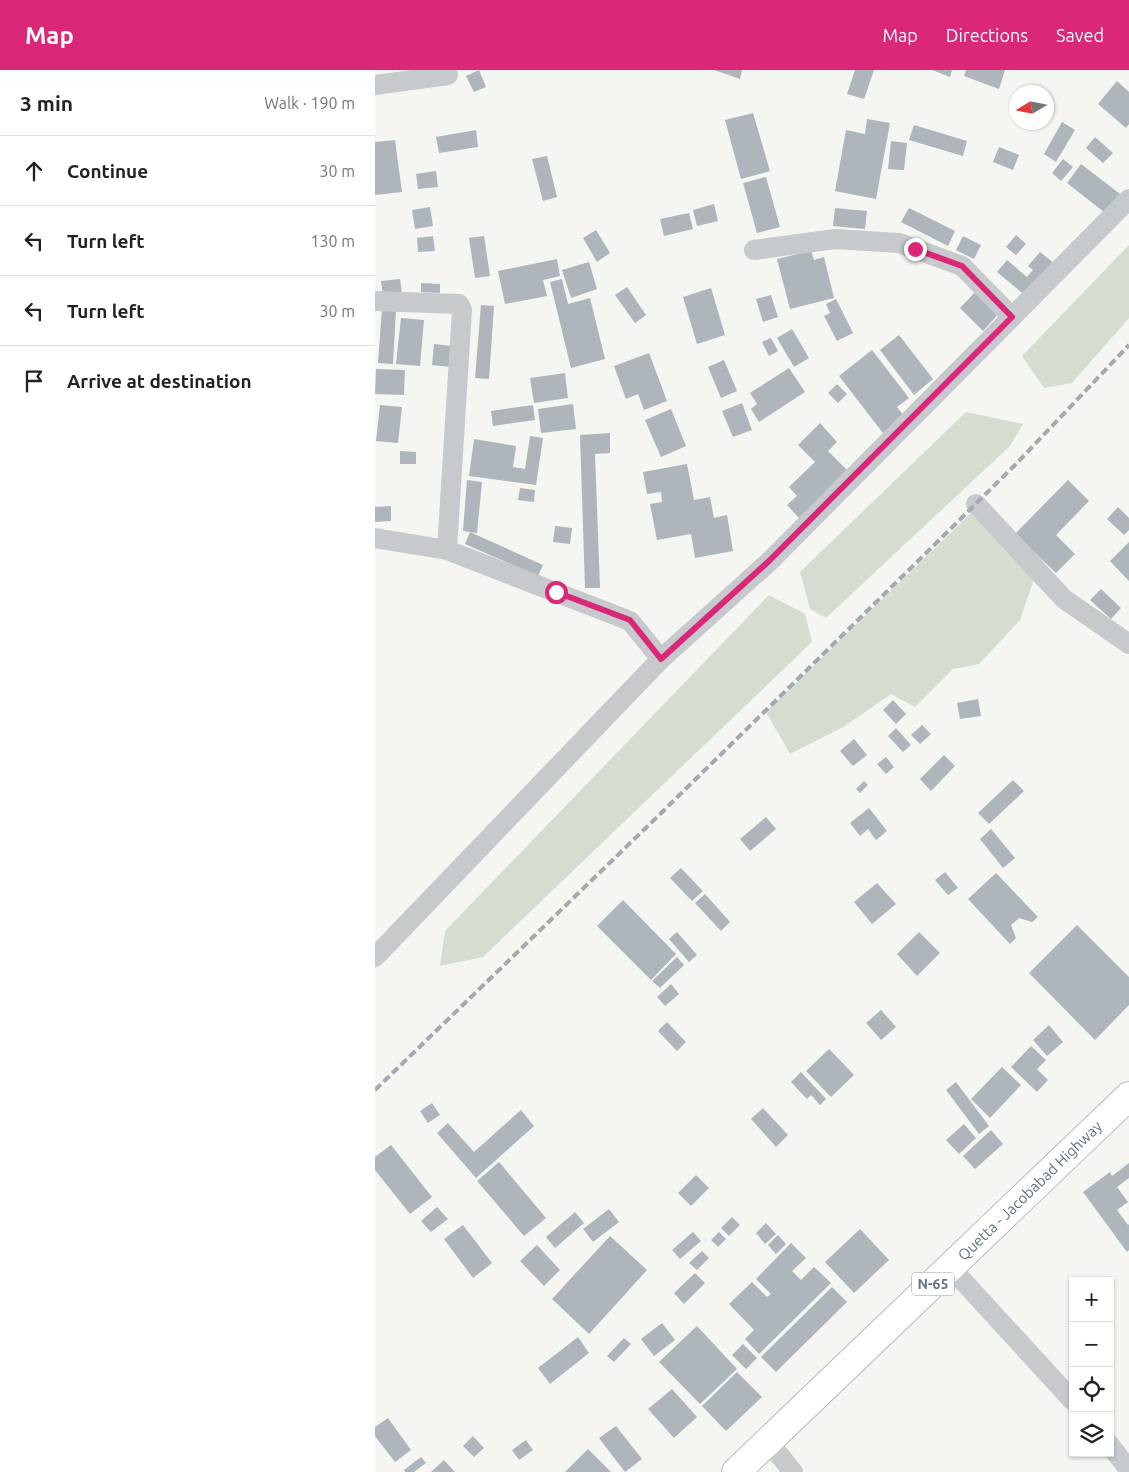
<!DOCTYPE html>
<meta charset="utf-8">
<style>
:root{--surface:#fff;--page:#f6f6f6;--text:#222;--muted:#767676;--line:#e0e0e0;--accent:#db2777}
body{margin:0;font-family:Ubuntu,sans-serif;background:var(--page);color:var(--text)}
.controls{position:absolute;right:15px;bottom:15px;display:grid;overflow:hidden;border-radius:0px;box-shadow:0 1px 4px #0004}
.controls button{width:45px;height:45px;display:grid;place-items:center;padding:0;border:0;border-bottom:1px solid var(--line);background:var(--surface);color:var(--text);font:25px sans-serif}
.compass{position:absolute;left:634px;top:15px;width:45px;height:45px;border-radius:50%;background:var(--surface);box-shadow:0 1px 4px #0004;rotate:260deg}
.stop{position:absolute;width:15px;height:15px;margin:-11px;border:4px solid #db2777;border-radius:50%;background:#fff}
.stop.end{background:#db2777;border-color:#fff;box-shadow:0 1px 5px #0008}
.list{margin:0;padding:0;list-style:none}
h2{display:flex;justify-content:space-between;align-items:center;height:65px;margin:0;padding:0 20px;font-size:21px}
h2 small{font-size:16px;font-weight:400;color:var(--muted)}
.list li{display:grid;grid-template-columns:32px 1fr auto;gap:15px;align-items:center;box-sizing:border-box;height:70px;padding:0 20px;border-top:1px solid var(--line)}
.list b{display:block;font-size:19px;white-space:nowrap}
.list em{font-size:16px;font-style:normal;color:var(--muted)}
.icon{flex:none;width:28px;height:28px;fill:none;stroke:currentColor;stroke-width:2;stroke-linecap:round;stroke-linejoin:round}
.map{position:relative;flex:none;width:754px;height:1402px;overflow:hidden}
header{display:flex;align-items:center;gap:30px;box-sizing:border-box;height:70px;padding:0 25px;background:var(--accent);color:#fff}
header strong{font-size:24px}
nav{display:flex;gap:28px;margin-inline-start:auto;font-size:18px}
main{display:flex}
aside{flex:1;background:var(--surface)}
.map>svg:first-child{display:block}
.green{fill:#d5ddd1}
.building{fill:#aeb5bb}
.lines{fill:none;stroke-linecap:round;stroke-linejoin:round}
.trunk-casing{stroke:#b8bbbe;stroke-width:30}
.minor{stroke:#c7cacd;stroke-width:20}
.trunk{stroke:#fff;stroke-width:28}
.rail{stroke:#a4a9b0;stroke-width:4;stroke-dasharray:8 4;stroke-linecap:butt}
.route{stroke:#db2777;stroke-width:6}
.labels{text-anchor:middle;stroke-width:5;stroke-linejoin:round;paint-order:stroke}
.shield{fill:#fff;stroke:#909caa;stroke-width:1}
.shield-label{font-size:14px;font-weight:bold;fill:#617285}
.street-label{font-size:15px;fill:#617285;stroke:#fff}
</style>
<header>
<strong>Map</strong>
<nav><a>Map</a><a>Directions</a><a>Saved</a></nav>
</header>
<main>
<aside>
<h2>3 min<small>Walk · 190 m</small></h2>
<ul class="list">
<li><svg class="icon" aria-label="ahead" viewBox="0 0 24 24"><path d="M12 20V5M6 11l6-6 6 6"/></svg><div><b>Continue</b></div><em>30 m</em></li>
<li><svg class="icon" aria-label="left" viewBox="0 0 24 24"><path d="M17 20v-9H6M10 6l-5 5 5 5"/></svg><div><b>Turn left</b></div><em>130 m</em></li>
<li><svg class="icon" aria-label="left" viewBox="0 0 24 24"><path d="M17 20v-9H6M10 6l-5 5 5 5"/></svg><div><b>Turn left</b></div><em>30 m</em></li>
<li><svg class="icon" aria-label="arrive" viewBox="0 0 24 24"><path d="M6 21V4h12l-3 4 3 4H6"/></svg><div><b>Arrive at destination</b></div></li>
</ul>
</aside>
<div class="map">
<svg width="754" height="1402" viewBox="0 0 754 1402">
<rect width="100%" height="100%" fill="#f5f5f1"/>
<g class="green">
<path d="M754 175V248L697 313 669 318 647 286Z"/>
<path d="M591 342 648 354 635 376 451 548 435 539 425 502Z"/>
<path d="M596 443 659 509 645 550 604 594 578 599 540 637 516 624 470 656 415 684 391 642Z"/>
<path d="M394 525 430 544 437 572 108 887 65 896 70 861Z"/>
</g>
<g class="building">
<path d="M104 0 111 17 99 22 91 6Z"/>
<path d="M339 0H367L365 9Z"/>
<path d="M480 0H499L489 29 472 24Z"/>
<path d="M557 0H577L575 7Z"/>
<path d="M591 0H630L624 19 589 6Z"/>
<path d="M742 11 754 22V54L751 58 723 34Z"/>
<path d="M378 43 395 101 366 109 350 50Z"/>
<path d="M492 49 515 53 501 129 460 121 471 60 490 64Z"/>
<path d="M687 52 700 60 681 92 669 84Z"/>
<path d="M539 55 592 71 588 86 534 70Z"/>
<path d="M101 60 103 77 64 83 61 67Z"/>
<path d="M720 67 738 83 728 93 711 78Z"/>
<path d="M20 70 27 122 0 125V72Z"/>
<path d="M516 71 532 73 529 100 513 99Z"/>
<path d="M624 77 644 85 638 100 618 92Z"/>
<path d="M172 86 182 127 168 131 157 89Z"/>
<path d="M688 89 698 97 686 111 677 103Z"/>
<path d="M706 94 749 127 734 146 692 113Z"/>
<path d="M61 101 63 117 43 119 41 104Z"/>
<path d="M391 107 405 157 382 163 368 113Z"/>
<path d="M339 134 343 151 322 156 318 140Z"/>
<path d="M55 137 58 156 40 159 37 140Z"/>
<path d="M460 138 492 141 490 159 458 156Z"/>
<path d="M534 138 580 161 573 176 526 152Z"/>
<path d="M314 143 318 159 289 166 285 149Z"/>
<path d="M221 160 235 183 222 192 208 168Z"/>
<path d="M641 165 651 174 641 185 631 177Z"/>
<path d="M58 166 60 181 43 182 42 168Z"/>
<path d="M109 166 115 206 100 208 94 168Z"/>
<path d="M588 166 606 175 599 189 581 180Z"/>
<path d="M436 181 439 190 449 187 459 228 415 239 402 189Z"/>
<path d="M665 182 679 193 652 227 622 202 632 190 652 207 658 200 653 196Z"/>
<path d="M182 189 185 206 168 210 172 226 130 234 123 201Z"/>
<path d="M214 192 222 219 196 228 187 200Z"/>
<path d="M25 209 27 224 8 226 6 211Z"/>
<path d="M187 209 193 234 215 228 230 289 196 298 175 212Z"/>
<path d="M46 213 65 214V223L46 222Z"/>
<path d="M252 217 271 245 260 253 240 225Z"/>
<path d="M336 218 350 265 322 274 308 227Z"/>
<path d="M604 218 627 240 608 261 585 238Z"/>
<path d="M396 225 403 247 388 252 381 229Z"/>
<path d="M461 229 478 263 462 271 449 246 455 243 451 234Z"/>
<path d="M106 235 119 236 114 309 100 308Z"/>
<path d="M7 239 21 240 18 294 3 293Z"/>
<path d="M26 248 49 250 45 296 21 294Z"/>
<path d="M417 259 434 288 419 297 402 268Z"/>
<path d="M524 265 558 309 539 325 505 280Z"/>
<path d="M396 268 403 281 394 286 387 272Z"/>
<path d="M59 274 77 276 75 297 57 295Z"/>
<path d="M497 280 534 328 522 337 532 350 511 367 464 306Z"/>
<path d="M274 283 292 331 269 340 263 324 251 329 239 296Z"/>
<path d="M349 290 362 321 346 328 333 297Z"/>
<path d="M414 298 430 322 384 352 376 339 382 334 375 323Z"/>
<path d="M1 299 30 300 29 325 0 324Z"/>
<path d="M190 303 193 328 159 333 155 308Z"/>
<path d="M462 314 472 324 463 333 453 323Z"/>
<path d="M367 333 377 360 358 367 347 341Z"/>
<path d="M198 334 201 359 166 363 163 339Z"/>
<path d="M5 335 27 337 23 373 1 371Z"/>
<path d="M158 335 160 350 118 356 116 341Z"/>
<path d="M296 339 311 376 286 387 270 350Z"/>
<path d="M445 353 462 372 453 381 473 401 424 448 412 435 422 426 414 417 440 392 423 375Z"/>
<path d="M235 363V383L220 384 225 518H210L205 365Z"/>
<path d="M155 366 168 368 161 415 94 406 99 369 141 376 138 397 150 399Z"/>
<path d="M25 381 41 382V394H25Z"/>
<path d="M312 394 319 430 335 427 339 448 352 445 358 481 320 488 316 464 282 470 275 434 287 432 286 422 272 424 268 402Z"/>
<path d="M92 410 107 412 102 463 88 461Z"/>
<path d="M693 410 714 431 681 465 700 484 681 503 640 464Z"/>
<path d="M145 418 160 420 159 432 143 430Z"/>
<path d="M16 436V451L0 452V437Z"/>
<path d="M743 437 754 448V460L749 465 732 449Z"/>
<path d="M180 456 197 458 195 474 178 472Z"/>
<path d="M95 462 168 495 163 506 90 474Z"/>
<path d="M754 472V511L735 491Z"/>
<path d="M726 519 746 538 736 549 715 530Z"/>
<path d="M603 629 606 646 585 649 582 633Z"/>
<path d="M518 630 531 644 521 654 508 640Z"/>
<path d="M547 655 556 664 545 674 536 665Z"/>
<path d="M521 658 536 675 528 682 513 666Z"/>
<path d="M479 669 492 685 478 696 465 681Z"/>
<path d="M569 685 580 696 556 721 545 709Z"/>
<path d="M511 687 519 697 511 704 502 694Z"/>
<path d="M638 710 649 721 614 754 603 743Z"/>
<path d="M489 711 493 715 485 723 481 719Z"/>
<path d="M494 738 512 761 501 770 493 759 485 766 475 753Z"/>
<path d="M391 747 401 759 375 781 365 769Z"/>
<path d="M616 759 640 788 628 798 605 769Z"/>
<path d="M306 798 328 821 317 831 295 808Z"/>
<path d="M570 802 583 818 573 825 560 810Z"/>
<path d="M621 803 663 847 657 852 644 848 636 855 641 868 635 874 593 829Z"/>
<path d="M502 813 521 834 497 854 479 832Z"/>
<path d="M330 824 355 852 346 861 320 833Z"/>
<path d="M248 830 301 884 276 910 222 856Z"/>
<path d="M702 855 754 907V935L720 970 654 903Z"/>
<path d="M302 862 322 885 314 892 294 869Z"/>
<path d="M544 862 565 883 542 906 522 884Z"/>
<path d="M302 887 309 895 285 918 277 911Z"/>
<path d="M296 914 304 924 290 936 282 927Z"/>
<path d="M506 940 521 957 506 970 491 953Z"/>
<path d="M292 952 311 972 302 981 283 961Z"/>
<path d="M674 955 688 972 672 986 658 970Z"/>
<path d="M656 976 671 990 662 999 673 1010 662 1022 636 997Z"/>
<path d="M454 979 479 1005 456 1027 431 1001Z"/>
<path d="M627 997 646 1015 615 1048 596 1029Z"/>
<path d="M426 1002 451 1029 445 1035 436 1025 432 1029 416 1012Z"/>
<path d="M581 1012 614 1056 604 1064 571 1020Z"/>
<path d="M57 1033 65 1045 53 1053 45 1041Z"/>
<path d="M388 1038 413 1065 401 1077 376 1049Z"/>
<path d="M146 1040 159 1056 101 1108 62 1063 73 1053 99 1082Z"/>
<path d="M589 1054 601 1068 584 1084 571 1070Z"/>
<path d="M616 1060 628 1074 600 1099 588 1086Z"/>
<path d="M16 1075 57 1127 35 1144 0 1100V1087Z"/>
<path d="M124 1092 171 1148 149 1166 102 1111Z"/>
<path d="M754 1093V1108L742 1117 753 1132 742 1140 753 1155 754 1154V1180L752 1182 708 1122 735 1102 737 1106Z"/>
<path d="M321 1105 334 1118 316 1136 303 1123Z"/>
<path d="M62 1137 73 1149 56 1162 46 1151Z"/>
<path d="M234 1139 244 1152 218 1172 208 1159Z"/>
<path d="M200 1142 209 1153 180 1178 171 1167Z"/>
<path d="M357 1147 365 1155 354 1166 346 1158Z"/>
<path d="M391 1153 401 1164 390 1174 381 1163Z"/>
<path d="M88 1155 117 1193 98 1208 69 1169Z"/>
<path d="M485 1159 514 1190 479 1223 450 1192Z"/>
<path d="M318 1162 326 1171 305 1189 297 1180Z"/>
<path d="M344 1162 351 1169 343 1177 336 1170Z"/>
<path d="M403 1165 411 1174 401 1184 393 1175Z"/>
<path d="M235 1166 272 1200 214 1264 177 1229Z"/>
<path d="M416 1173 431 1188 417 1201 426 1210 439 1197 456 1213 384 1284 370 1269 379 1260 354 1234 377 1212 392 1227 396 1224 381 1209Z"/>
<path d="M162 1175 185 1200 169 1216 145 1191Z"/>
<path d="M327 1181 334 1188 322 1200 314 1193Z"/>
<path d="M320 1203 330 1213 309 1234 299 1223Z"/>
<path d="M457 1217 472 1232 401 1302 386 1287Z"/>
<path d="M287 1253 300 1270 279 1286 266 1269Z"/>
<path d="M322 1256 362 1299 325 1334 284 1292Z"/>
<path d="M203 1267 214 1283 175 1314 163 1298Z"/>
<path d="M249 1268 256 1274 239 1292 232 1286Z"/>
<path d="M368 1274 382 1288 371 1299 357 1285Z"/>
<path d="M362 1302 387 1327 351 1361 327 1336Z"/>
<path d="M297 1319 322 1347 299 1368 273 1339Z"/>
<path d="M13 1348 36 1380 20 1392 0 1366V1357Z"/>
<path d="M241 1356 267 1389 250 1402 224 1368Z"/>
<path d="M98 1366 109 1378 99 1387 88 1376Z"/>
<path d="M151 1370 158 1380 144 1390 137 1380Z"/>
<path d="M213 1379 236 1402H190Z"/>
<path d="M46 1387 51 1393 39 1402H30L29 1400Z"/>
<path d="M69 1390 80 1402H56Z"/>
</g>
<g class="lines">
<defs>
<path id="trunk" d="M361 1402 754 1026"/>
</defs>
<use href="#trunk" class="trunk-casing"/>
<g class="minor">
<path d="M0 15 73 5"/>
<path d="M379 180 460 169 524 173 587 196 637 247"/>
<path d="M0 231 84 234 87 240 72 480"/>
<path d="M601 434 689 529 754 574"/>
<path d="M0 468 72 480 255 551 286 589"/>
<path d="M0 887 286 589 395 491 754 129"/>
<path d="M576 1198 698 1331"/>
<path d="M393 1371 418 1402"/>
<path d="M735 1375 754 1400"/>
</g>
<use href="#trunk" class="trunk"/>
<path class="rail" d="M0 1020 280 749 541 493 640 395 754 275"/>
</g>
<g class="lines">
<path class="route" d="M181 522 255 550 286 589 394 491 637 247 587 196 540 179"/>
</g>
<g class="labels">
<rect class="shield" x="537" y="1202.5" width="42" height="23" rx="4"/>
<g class="shield-label">
<text x="558" y="1219">N-65</text>
</g>
<g class="street-label">
<text transform="translate(655 1121) rotate(-44)" y="5">Quetta - Jacobabad Highway</text>
</g>
</g>
</svg>
<div class="controls">
<button>+</button>
<button>−</button>
<button><svg class="icon" aria-label="locate" viewBox="0 0 24 24"><circle cx="12" cy="12" r="6"/><path d="M12 2v4M12 18v4M2 12h4M18 12h4"/></svg></button>
<button><svg class="icon" aria-label="layers" viewBox="0 0 24 24"><path d="M12 4l9 5-9 5-9-5zM3 14l9 5 9-5"/></svg></button>
</div>
<svg class="compass" viewBox="-18 -18 36 36"><path d="M0-13l5 13h-10z" fill="#e53935"/><path d="M0 13l5-13h-10z" fill="#767676"/></svg>
<div class="stop" style="left:181px;top:522px"></div>
<div class="stop end" style="left:540px;top:179px"></div>
</div>
</main>
